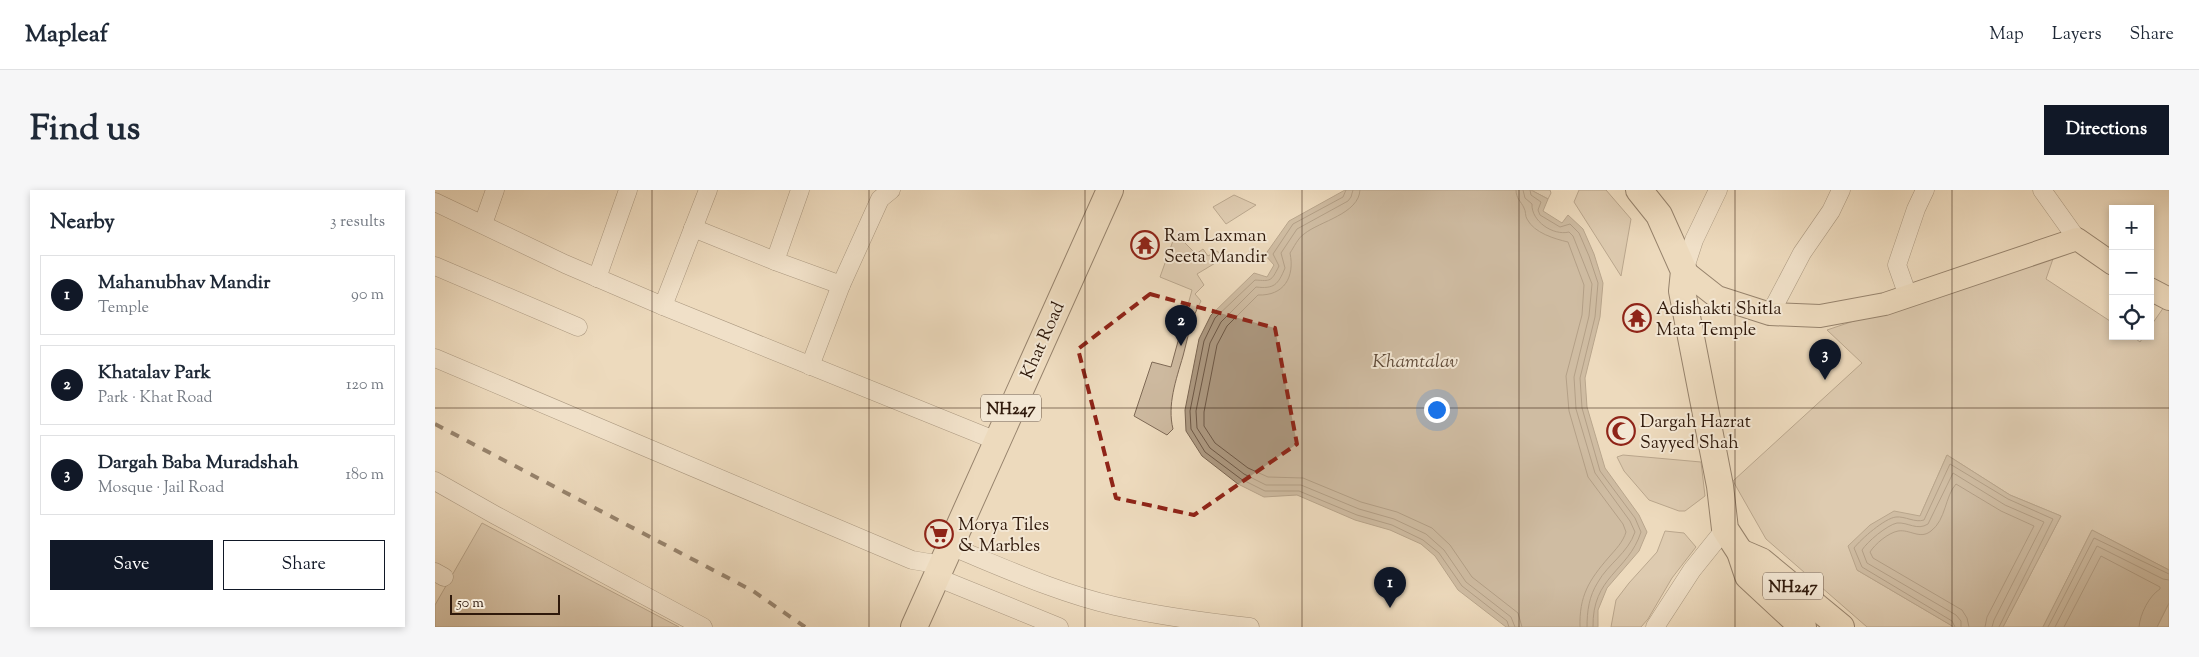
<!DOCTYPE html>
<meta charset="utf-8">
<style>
:root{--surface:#fff;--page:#f6f6f7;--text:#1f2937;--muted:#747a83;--line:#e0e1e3;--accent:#111827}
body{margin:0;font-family:"Sorts Mill Goudy",serif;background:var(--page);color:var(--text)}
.controls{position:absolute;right:15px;top:15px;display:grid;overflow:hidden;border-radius:0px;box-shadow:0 2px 8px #0003}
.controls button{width:45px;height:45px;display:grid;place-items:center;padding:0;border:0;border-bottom:1px solid var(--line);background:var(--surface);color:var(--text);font:25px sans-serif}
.scale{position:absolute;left:15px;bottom:12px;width:110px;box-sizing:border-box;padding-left:5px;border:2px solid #2f190b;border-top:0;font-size:14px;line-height:18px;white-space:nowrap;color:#2f190b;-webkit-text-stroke:4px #f3e7d4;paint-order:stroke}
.you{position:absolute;left:1001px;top:219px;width:18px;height:18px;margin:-12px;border:4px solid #fff;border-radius:50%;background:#1a73e8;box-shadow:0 0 0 8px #1a73e833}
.badge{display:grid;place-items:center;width:32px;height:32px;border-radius:50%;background:var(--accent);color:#fff;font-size:16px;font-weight:700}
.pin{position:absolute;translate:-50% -41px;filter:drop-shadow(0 1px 2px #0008)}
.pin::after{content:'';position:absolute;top:26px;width:18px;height:15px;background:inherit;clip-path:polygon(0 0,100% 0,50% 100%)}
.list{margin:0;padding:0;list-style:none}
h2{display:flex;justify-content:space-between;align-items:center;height:65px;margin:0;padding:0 20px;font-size:21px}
h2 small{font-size:16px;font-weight:400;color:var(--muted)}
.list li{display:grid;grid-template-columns:32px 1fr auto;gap:15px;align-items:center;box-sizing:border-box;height:80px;margin:0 10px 10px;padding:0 10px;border:1px solid var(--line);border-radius:0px}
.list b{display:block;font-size:19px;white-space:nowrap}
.list p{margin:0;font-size:16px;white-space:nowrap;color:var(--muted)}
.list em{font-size:16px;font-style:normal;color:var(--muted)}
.actions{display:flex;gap:10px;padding:15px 20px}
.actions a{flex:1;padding:11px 0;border:1px solid var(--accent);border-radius:0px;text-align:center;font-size:18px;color:var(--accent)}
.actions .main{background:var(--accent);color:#fff}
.icon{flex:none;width:28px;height:28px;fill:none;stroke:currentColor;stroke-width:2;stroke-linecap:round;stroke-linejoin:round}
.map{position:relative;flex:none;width:1734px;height:437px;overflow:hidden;border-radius:0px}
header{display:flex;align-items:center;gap:30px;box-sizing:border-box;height:70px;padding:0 25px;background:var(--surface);border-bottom:1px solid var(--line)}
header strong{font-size:24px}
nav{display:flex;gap:28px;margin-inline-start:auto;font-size:18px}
.intro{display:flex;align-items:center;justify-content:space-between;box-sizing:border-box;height:120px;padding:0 30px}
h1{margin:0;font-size:35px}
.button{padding:12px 22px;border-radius:0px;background:var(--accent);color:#fff;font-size:18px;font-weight:700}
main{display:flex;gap:30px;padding:0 30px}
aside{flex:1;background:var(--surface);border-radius:0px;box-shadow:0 2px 8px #0003}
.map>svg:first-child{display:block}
.green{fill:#cdb99f;stroke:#7e6955}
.water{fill:#ac9880;stroke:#7a6551}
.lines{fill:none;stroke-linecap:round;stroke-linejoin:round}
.shore{stroke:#6e5846;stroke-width:1}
.minor-casing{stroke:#5e4938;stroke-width:19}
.major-casing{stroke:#2f190b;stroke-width:24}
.highway-casing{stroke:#2f190b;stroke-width:28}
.minor{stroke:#f3e7d4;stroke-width:18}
.major{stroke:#eddabd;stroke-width:22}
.highway{stroke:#eddabd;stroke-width:26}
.rail{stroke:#2f190b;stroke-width:4;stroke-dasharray:9 9;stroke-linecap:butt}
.marked{fill:none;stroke:#8f2418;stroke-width:4;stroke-dasharray:10 6;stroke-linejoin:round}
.grid{fill:none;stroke:#2f190b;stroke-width:1;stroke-opacity:0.55}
.labels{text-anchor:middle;stroke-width:4;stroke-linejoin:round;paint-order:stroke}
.shield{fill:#f3e7d4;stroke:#6a5747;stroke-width:1}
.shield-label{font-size:16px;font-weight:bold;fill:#2f190b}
.poi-label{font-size:18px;fill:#2f190b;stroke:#f3e7d4;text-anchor:start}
.street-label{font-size:18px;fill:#2f190b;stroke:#f3e7d4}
.water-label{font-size:19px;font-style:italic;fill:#614c3a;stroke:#f3e7d4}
</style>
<header>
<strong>Mapleaf</strong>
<nav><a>Map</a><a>Layers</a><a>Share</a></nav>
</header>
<div class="intro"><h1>Find us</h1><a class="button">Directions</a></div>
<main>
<aside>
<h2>Nearby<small>3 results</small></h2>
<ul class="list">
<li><span class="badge">1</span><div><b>Mahanubhav Mandir</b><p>Temple</p></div><em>90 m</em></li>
<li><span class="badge">2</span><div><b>Khatalav Park</b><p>Park · Khat Road</p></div><em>120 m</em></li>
<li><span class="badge">3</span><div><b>Dargah Baba Muradshah</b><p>Mosque · Jail Road</p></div><em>180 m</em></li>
</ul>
<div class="actions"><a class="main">Save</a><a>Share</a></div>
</aside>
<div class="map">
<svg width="1734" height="437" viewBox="0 0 1734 437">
<rect width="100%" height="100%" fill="#eddabd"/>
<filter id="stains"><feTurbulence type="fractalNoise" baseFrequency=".004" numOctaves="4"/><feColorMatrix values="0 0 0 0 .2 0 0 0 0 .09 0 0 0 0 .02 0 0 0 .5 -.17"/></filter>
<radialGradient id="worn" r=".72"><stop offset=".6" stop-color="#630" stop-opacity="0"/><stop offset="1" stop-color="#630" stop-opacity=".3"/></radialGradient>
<g class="green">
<path d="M1096 0H1115L1116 3 1113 9Z"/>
<path d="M1144 0H1171L1196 29 1186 86 1139 12Z"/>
<path d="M799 5 821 15 791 34 778 17Z"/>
<path d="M739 48 749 52 761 64 768 59 773 66 782 61 787 65V69L762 84 769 95 760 104 766 111C756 129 753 147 748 166 741 190 732 215 738 239L732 245 699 226 717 172 736 177 757 100 725 87Z"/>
<path d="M1620 63 1611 89 1678 133V146H1697L1705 152 1709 146H1715V137L1731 114 1734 115V380L1657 340 1608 437H1568L1626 326 1575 305 1512 265 1485 326 1422 380 1519 437H1432L1331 349 1298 291 1427 173 1392 140Z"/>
<path d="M1188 265 1266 272 1270 306 1250 321H1244L1214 310 1189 281 1182 267Z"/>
<path d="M47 333 244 437H0V415Z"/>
<path d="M1230 341 1249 343 1261 357 1237 388 1213 429 1206 437H1176L1181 410 1194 393 1222 362Z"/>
<path d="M1734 413V437H1722Z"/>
</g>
<g class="water">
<path d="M910 0H1096L1113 9 1108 21 1127 33 1133 25 1148 39 1159 64 1168 93 1165 127 1150 188 1152 217 1170 278 1204 325 1212 342 1204 361 1172 398 1163 420V437H1071L1023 400 1000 366 986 354 955 340 920 330 862 305 829 307 803 294 767 266 751 241 750 220 764 149 776 125 819 83 832 87 839 75 830 65 854 31Z"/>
<path d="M1512 265 1575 305 1626 326 1568 437H1519L1422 380 1413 356 1435 335 1459 321 1485 326Z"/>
<path d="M1657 340 1734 380V413L1722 437H1608Z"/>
</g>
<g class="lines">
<g class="shore">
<path d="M911 0 908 7 858 34 838 64 844 76C836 92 836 91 820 90L780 128 769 151 755 221 756 239 770 262 806 289 830 301H864L922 325 957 335 988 350 1004 363 1027 396 1072 431 1074 437"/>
<path d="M918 0 916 7 913 11 862 39 846 63 850 78C843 95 839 99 821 97L786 132 775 153 761 221 762 238 775 258 809 284 831 295H866L924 319 959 329 991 344 1009 360 1031 392 1076 427 1080 437"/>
<path d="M925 0C924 24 885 31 869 44 863 48 859 57 855 63 860 87 849 106 823 105L792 136 782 155 769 222V236L780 253 813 278 833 287 868 288 926 312 962 322 997 338 1015 355 1037 387 1083 423 1087 437"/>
<path d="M1081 0C1081 9 1086 11 1089 18 1091 21 1090 26 1092 29 1099 43 1120 49 1133 52L1149 95 1147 125 1131 186 1134 221 1153 287 1188 334 1191 342C1188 352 1181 359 1174 367 1154 390 1144 406 1145 437"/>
<path d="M1088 0 1090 8 1097 14C1096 31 1118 46 1134 42L1138 46 1157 94 1154 126 1139 187 1141 219 1160 283 1195 331 1200 342C1193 363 1173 374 1163 392 1154 406 1152 421 1152 437"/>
<path d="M1095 0 1096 5 1106 12 1103 20 1105 25 1125 37 1135 34 1144 43 1154 66 1163 93 1160 127 1145 188 1147 218 1165 281 1200 328 1206 342C1193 382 1157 386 1158 437"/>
<path d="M1520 437 1517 431 1427 377 1419 358C1426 349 1450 328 1461 327 1470 326 1480 333 1489 330L1515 274 1573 309 1618 329 1564 437"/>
<path d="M1526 437V431L1521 425 1432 373 1427 360C1432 352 1452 335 1462 333 1473 332 1482 341 1493 334L1518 283 1570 315 1609 332 1559 430 1557 437"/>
<path d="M1534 437 1532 428 1527 420 1438 368 1435 362C1440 354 1453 343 1463 341 1475 339 1485 350 1496 341 1511 330 1510 306 1521 294L1566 321 1599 336 1552 427 1550 437"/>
<path d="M1613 437 1659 348 1734 384"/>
<path d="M1620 437 1662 356 1728 389 1734 390"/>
<path d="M1629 437 1666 366 1725 397V399C1714 406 1705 424 1704 437"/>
</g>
<defs>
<g id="minor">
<path d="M365 0 340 71 406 95 375 176"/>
<path d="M1607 0 1642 49"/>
<path d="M0 12 130 74 228 116 552 247 562 250"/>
<path d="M48 34 60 0"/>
<path d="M258 38 340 71"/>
<path d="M0 76 143 137"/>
<path d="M1249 81 1259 50 1283 0"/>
<path d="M162 88 193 0"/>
<path d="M406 95 445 9 456 0"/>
<path d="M1473 106 1462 75 1481 19 1490 0"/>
<path d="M228 116 273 0"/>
<path d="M1335 124 1367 63 1396 21 1406 0"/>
<path d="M0 168 477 370 507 375"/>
<path d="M0 291 60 325 268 437"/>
<path d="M515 356C569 378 623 403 680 416 724 426 770 432 815 437"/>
<path d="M0 382 9 387"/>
<path d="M501 387 624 437"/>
<path d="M1220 437 1257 380 1290 339"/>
</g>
<g id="major">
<path d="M1249 81 1282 107 1335 124 1385 126 1450 114 1642 49 1678 74"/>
<path d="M1715 99 1734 109"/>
</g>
<g id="highway">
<path d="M1204 0 1224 25 1249 81 1247 101 1285 296 1290 339 1305 362 1313 386 1368 437"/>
<path d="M1305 362 1326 371 1406 437"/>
<path d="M479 437 675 0"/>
</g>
</defs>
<use href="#minor" class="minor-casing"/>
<use href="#major" class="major-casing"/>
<use href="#highway" class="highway-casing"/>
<use href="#minor" class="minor"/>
<use href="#major" class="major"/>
<use href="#highway" class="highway"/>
<path class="rail" d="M0 234 318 401 370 437"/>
</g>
<path d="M0 0H1734V437H0ZM715 104 840 138 862 254 759 325 681 308 643 159Z" fill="#eddabd" fill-opacity=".55" fill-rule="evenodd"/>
<path class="marked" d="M715 104 840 138 862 254 759 325 681 308 643 159Z"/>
<path class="grid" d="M217 0V437M434 0V437M650 0V437M867 0V437M1084 0V437M1300 0V437M1517 0V437M0 218H1734"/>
<defs>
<symbol id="temple-ring" viewBox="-11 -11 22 22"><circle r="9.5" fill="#f3e7d4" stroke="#8f2418" stroke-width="1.5"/><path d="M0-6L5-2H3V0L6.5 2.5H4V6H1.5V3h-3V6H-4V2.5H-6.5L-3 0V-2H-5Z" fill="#8f2418"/></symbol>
<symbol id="mosque-ring" viewBox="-11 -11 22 22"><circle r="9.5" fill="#f3e7d4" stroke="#8f2418" stroke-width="1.5"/><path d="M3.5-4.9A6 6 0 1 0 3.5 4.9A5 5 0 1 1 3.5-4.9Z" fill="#8f2418"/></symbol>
<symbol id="supermarket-ring" viewBox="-11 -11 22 22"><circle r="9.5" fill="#f3e7d4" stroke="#8f2418" stroke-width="1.5"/><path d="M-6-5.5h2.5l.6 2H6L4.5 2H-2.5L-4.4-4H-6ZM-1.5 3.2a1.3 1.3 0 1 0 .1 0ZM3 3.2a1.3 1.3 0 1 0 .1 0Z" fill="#8f2418"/></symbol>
</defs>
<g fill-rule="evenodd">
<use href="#temple-ring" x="694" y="39" width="32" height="32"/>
<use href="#temple-ring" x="1186" y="112" width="32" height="32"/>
<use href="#mosque-ring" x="1170" y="225" width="32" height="32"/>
<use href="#supermarket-ring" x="488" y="328" width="32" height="32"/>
</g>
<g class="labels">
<g class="shield">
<rect x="546" y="204.5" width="60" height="27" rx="4"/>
<rect x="1328" y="382.5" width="60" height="27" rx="4"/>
</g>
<g class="shield-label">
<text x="576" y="224">NH247</text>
<text x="1358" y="402">NH247</text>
</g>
<g class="poi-label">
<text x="729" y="51">Ram Laxman<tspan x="729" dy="21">Seeta Mandir</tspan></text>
<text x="1221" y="124">Adishakti Shitla<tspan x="1221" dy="21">Mata Temple</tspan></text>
<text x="1205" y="237">Dargah Hazrat<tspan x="1205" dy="21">Sayyed Shah</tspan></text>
<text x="523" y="340">Morya Tiles<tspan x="523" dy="21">&amp; Marbles</tspan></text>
</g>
<g class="street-label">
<text transform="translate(607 150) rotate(-66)" y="6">Khat Road</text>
</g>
<g class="water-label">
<text x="980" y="177">Khamtalav</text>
</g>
</g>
<rect width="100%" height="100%" filter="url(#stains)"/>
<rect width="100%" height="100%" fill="url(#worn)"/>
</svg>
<div class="controls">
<button>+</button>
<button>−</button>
<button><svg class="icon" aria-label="locate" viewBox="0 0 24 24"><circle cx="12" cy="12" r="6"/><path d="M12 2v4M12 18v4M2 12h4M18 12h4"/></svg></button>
</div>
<div class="scale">50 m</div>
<div class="you"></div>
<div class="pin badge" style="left:955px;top:418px">1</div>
<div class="pin badge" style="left:746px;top:156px">2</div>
<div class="pin badge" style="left:1390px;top:190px">3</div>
</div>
</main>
